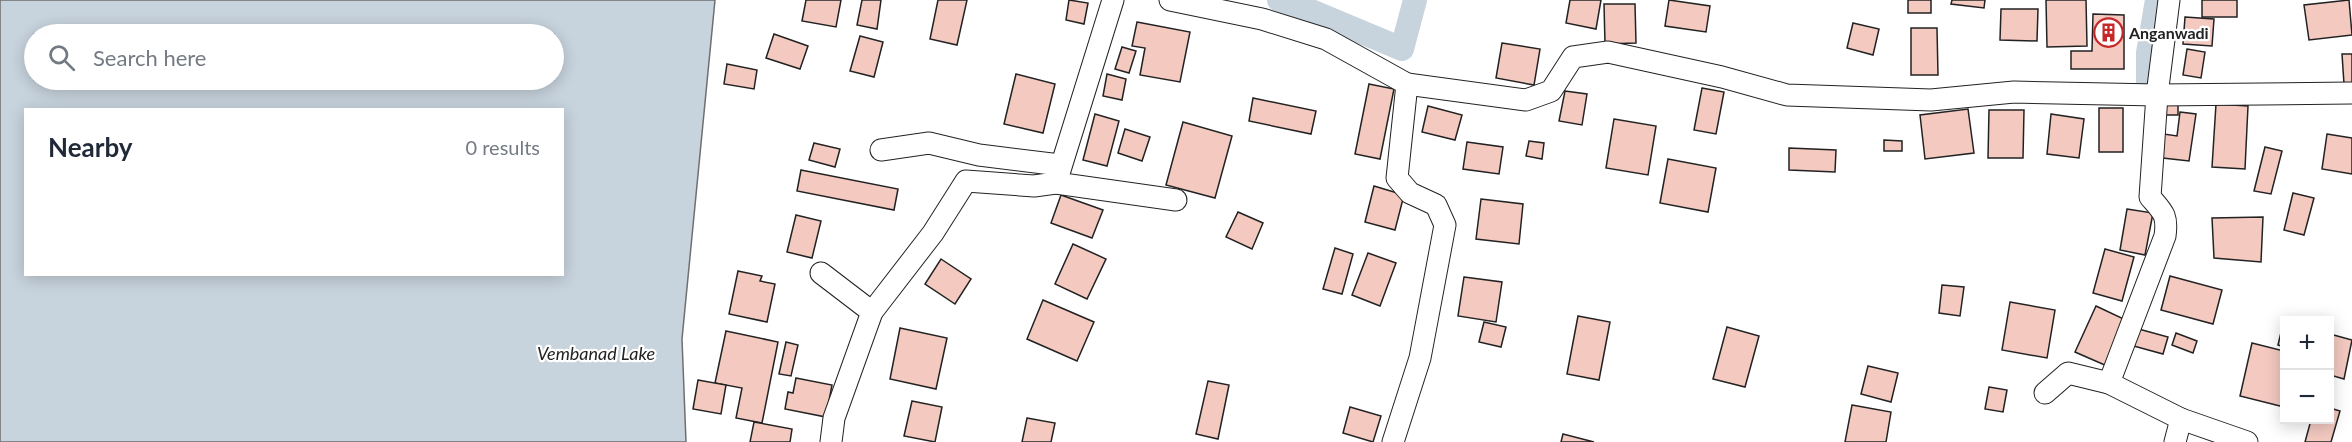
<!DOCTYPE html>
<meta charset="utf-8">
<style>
:root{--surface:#fff;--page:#f2f2f3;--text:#1f2937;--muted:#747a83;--line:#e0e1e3}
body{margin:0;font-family:Lato,sans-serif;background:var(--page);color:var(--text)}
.controls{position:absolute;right:18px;bottom:18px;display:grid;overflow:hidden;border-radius:0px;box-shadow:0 3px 15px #0003}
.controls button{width:54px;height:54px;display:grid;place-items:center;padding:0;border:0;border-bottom:2px solid var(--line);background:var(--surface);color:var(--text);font:30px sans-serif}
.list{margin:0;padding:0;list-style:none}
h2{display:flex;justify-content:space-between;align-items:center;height:78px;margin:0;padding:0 24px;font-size:26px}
h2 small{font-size:20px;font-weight:400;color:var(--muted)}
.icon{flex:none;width:33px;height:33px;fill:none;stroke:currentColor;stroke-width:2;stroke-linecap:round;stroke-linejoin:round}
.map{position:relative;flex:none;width:2352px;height:442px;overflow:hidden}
.search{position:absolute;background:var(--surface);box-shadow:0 3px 15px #0003;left:24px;top:24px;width:540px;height:66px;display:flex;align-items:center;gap:15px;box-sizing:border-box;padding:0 21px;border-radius:33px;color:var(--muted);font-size:22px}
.panel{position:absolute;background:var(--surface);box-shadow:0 3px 15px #0003;left:24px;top:108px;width:540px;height:168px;border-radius:0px}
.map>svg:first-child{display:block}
.water{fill:#c7d3dd;stroke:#6f6f6f;stroke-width:1.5;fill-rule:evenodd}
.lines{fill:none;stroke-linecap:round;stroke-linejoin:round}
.canal{stroke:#c7d3dd;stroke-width:24}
.building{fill:#f3c9c0;stroke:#222;stroke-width:1.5}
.street-casing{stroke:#222;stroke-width:23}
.street{stroke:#fff;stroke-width:21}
.labels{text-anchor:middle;stroke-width:4.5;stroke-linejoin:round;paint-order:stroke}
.poi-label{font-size:16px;font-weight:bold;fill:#222;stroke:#fff;text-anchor:start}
.water-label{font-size:18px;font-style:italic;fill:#222;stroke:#fff}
</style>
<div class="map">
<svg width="2352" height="442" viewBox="0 0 2352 442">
<rect width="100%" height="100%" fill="#fff"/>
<path class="water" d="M0 0H715L682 339 686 442H0ZM34 34H554V80H34ZM26 110H562V274H26Z"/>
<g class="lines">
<g class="canal">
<path d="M1279 0 1311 11 1402 49 1415 0"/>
<path d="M2148 82V53L2157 0"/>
</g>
</g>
<g class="building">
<path d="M806 0H841L836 27 802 21Z"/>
<path d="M862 0H881L877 29 857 25Z"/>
<path d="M938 0H967L957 45 930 39Z"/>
<path d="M1069 0 1088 3 1084 24 1066 20Z"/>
<path d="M1570 0H1601L1596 29 1566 23Z"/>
<path d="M1669 0 1710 6 1706 32 1665 26Z"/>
<rect x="1908" y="0" width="23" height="13"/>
<path d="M1952 0H1985L1984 8 1951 4Z"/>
<path d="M2046 0H2086L2087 46 2047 47Z"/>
<rect x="2202" y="0" width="35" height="17"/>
<path d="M2349 0 2352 35 2309 40 2304 5Z"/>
<path d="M1604 4H1635L1636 43 1605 44Z"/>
<path d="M2001 9H2038L2037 41 2000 40Z"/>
<path d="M2093 14 2124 15V69H2071V51H2092Z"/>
<path d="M2185 17 2214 19 2212 46 2183 44Z"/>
<path d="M1137 22 1190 32 1180 82 1140 75 1145 48 1132 46Z"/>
<path d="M1853 23 1879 29 1873 55 1847 48Z"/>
<path d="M1911 28H1937L1938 75H1911Z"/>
<path d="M774 34 808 46 800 69 766 58Z"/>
<path d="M860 36 883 42 874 77 850 71Z"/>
<path d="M1502 43 1540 49 1534 85 1496 78Z"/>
<path d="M1122 47 1136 51 1129 73 1115 69Z"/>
<path d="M2187 49 2205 52 2201 78 2183 75Z"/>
<path d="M2342 54H2352V83L2344 84Z"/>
<path d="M727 64 757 70 754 89 724 84Z"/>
<path d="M1016 74 1055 84 1043 133 1004 124Z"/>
<path d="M1107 74 1126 79 1122 100 1103 96Z"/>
<path d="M1369 84 1394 89 1380 159 1355 154Z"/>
<path d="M1702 88 1724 92 1716 134 1694 130Z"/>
<path d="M1565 91 1587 94 1582 125 1559 121Z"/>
<path d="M1253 98 1316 111 1311 134 1249 121Z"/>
<path d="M2178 104V115H2163V105Z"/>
<path d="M2216 104 2248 106 2245 169 2212 167Z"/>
<path d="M1428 106 1462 115 1455 140 1422 132Z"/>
<rect x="2099" y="108" width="24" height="44"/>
<path d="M1968 109 1974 153 1925 159 1920 115Z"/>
<path d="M1989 110H2024L2023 158H1988Z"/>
<path d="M2180 112 2196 114 2189 161 2154 157 2157 133 2177 136Z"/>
<path d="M1095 114 1119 121 1107 166 1083 160Z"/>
<path d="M2051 114 2084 119 2079 158 2047 154Z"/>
<path d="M1614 119 1656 126 1648 175 1606 168Z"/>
<path d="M1183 122 1232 136 1215 198 1166 185Z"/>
<path d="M1125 129 1150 137 1142 161 1118 153Z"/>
<path d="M2327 134 2352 138V174L2322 169Z"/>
<path d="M1884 140 1902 141V151H1884Z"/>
<path d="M1529 141 1544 143 1542 159 1526 156Z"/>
<path d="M1467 142 1503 147 1499 174 1463 169Z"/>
<path d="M814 143 840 149 835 167 809 160Z"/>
<path d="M2265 147 2282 151 2271 194 2254 191Z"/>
<path d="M1789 148 1836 150 1835 172 1789 170Z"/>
<path d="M1668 159 1716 168 1708 212 1660 203Z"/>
<path d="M801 170 898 189 894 210 797 191Z"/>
<path d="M1374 186 1404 195 1395 230 1365 222Z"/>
<path d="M2293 193 2314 198 2304 235 2284 230Z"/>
<path d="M1061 195 1103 210 1092 238 1051 223Z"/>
<path d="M1481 199 1523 204 1519 244 1476 239Z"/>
<path d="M2127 209 2153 213 2145 255 2120 250Z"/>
<path d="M1238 212 1263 223 1252 249 1226 237Z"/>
<path d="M796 215 821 221 812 258 787 252Z"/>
<path d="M2263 217 2261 262 2214 258 2212 218Z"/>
<path d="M1073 244 1106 259 1087 299 1055 284Z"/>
<path d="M1335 248 1353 254 1342 294 1323 289Z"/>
<path d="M2105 249 2134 257 2122 301 2093 293Z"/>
<path d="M1368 253 1396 263 1380 306 1352 295Z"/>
<path d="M941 259 971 279 955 304 925 284Z"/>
<path d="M738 271 762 276 760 281 775 284 767 322 729 314Z"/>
<path d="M2170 276 2222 290 2213 324 2161 310Z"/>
<path d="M1464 277 1502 282 1496 322 1458 316Z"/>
<path d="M1942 285 1964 287 1960 316 1939 313Z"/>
<path d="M1043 300 1094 322 1077 361 1027 339Z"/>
<path d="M2010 302 2055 310 2047 358 2002 350Z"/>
<path d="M2096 306 2128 321 2107 366 2075 352Z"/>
<path d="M1578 316 1610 322 1599 380 1567 374Z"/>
<path d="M2284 320V347L2278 345Z"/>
<path d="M1484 322 1506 327 1501 347 1479 342Z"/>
<path d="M1727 327 1759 336 1745 387 1713 379Z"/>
<path d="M900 328 947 338 936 389 890 379Z"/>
<path d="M2135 328 2168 337 2163 354 2130 345Z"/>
<path d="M726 331 778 342 762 423 736 418 742 388 715 383Z"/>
<path d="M2176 333 2197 341 2193 353 2172 345Z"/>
<path d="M2330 334 2352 340 2344 379 2330 375Z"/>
<path d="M786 342 798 345 791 376 779 374Z"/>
<path d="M2252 343 2284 351V407L2240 396Z"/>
<path d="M1868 366 1898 373 1891 402 1861 394Z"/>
<path d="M796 378 832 385 826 417 785 409 788 392 793 393Z"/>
<path d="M698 380 726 385 721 414 693 409Z"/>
<path d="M1208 381 1229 385 1218 439 1196 434Z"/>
<path d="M1989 387 2007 390 2003 412 1985 409Z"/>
<path d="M912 401 942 407 935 442 904 436Z"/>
<path d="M1852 405 1891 412 1886 442H1845Z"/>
<path d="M1350 407 1381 416 1373 442 1343 433Z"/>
<path d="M2330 408 2340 411 2331 442H2305L2311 420H2330Z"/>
<path d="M1027 418 1055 423 1051 442H1022Z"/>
<path d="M754 422 792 429 790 442H750Z"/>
<path d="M1563 434 1594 442H1561Z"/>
</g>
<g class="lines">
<defs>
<g id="street">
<path d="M1170 0 1262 19 1326 39 1407 84 1397 178 1410 193 1436 205 1445 225 1420 358 1393 442"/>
<path d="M2169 0 2157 95 2150 197C2163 212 2168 215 2165 236L2109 383 2181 419 2175 442"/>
<path d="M1407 84 1526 100 1551 91 1573 57 1608 52 1722 77 1787 95 1931 100 2014 92 2157 95 2352 93"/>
<path d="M881 150 929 143 979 155 1060 165"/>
<path d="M1056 183 1176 200"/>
<path d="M821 273 872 312"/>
<path d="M2045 393 2068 373 2109 383"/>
<path d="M2181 419 2247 442"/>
<path d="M831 442 834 418 872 312 933 233 966 181 1034 186 1056 183 1113 0"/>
</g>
</defs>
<use href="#street" class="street-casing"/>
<use href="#street" class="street"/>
</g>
<defs>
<symbol id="building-ring" viewBox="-11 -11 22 22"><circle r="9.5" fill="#fff" stroke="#c62828" stroke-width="1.5"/><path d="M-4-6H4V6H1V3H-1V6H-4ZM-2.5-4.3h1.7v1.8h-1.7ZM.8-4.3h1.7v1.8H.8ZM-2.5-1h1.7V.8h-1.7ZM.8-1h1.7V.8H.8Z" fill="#c62828"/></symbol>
</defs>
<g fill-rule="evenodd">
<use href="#building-ring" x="2092" y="16" width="33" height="33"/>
</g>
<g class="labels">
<g class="poi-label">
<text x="2129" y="39">Anganwadi</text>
</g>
<g class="water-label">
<text x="596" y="360">Vembanad Lake</text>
</g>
</g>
</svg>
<div class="controls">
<button>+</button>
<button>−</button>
</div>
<div class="search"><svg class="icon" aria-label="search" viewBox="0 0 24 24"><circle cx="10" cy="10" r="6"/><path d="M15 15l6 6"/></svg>Search here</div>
<section class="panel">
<h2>Nearby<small>0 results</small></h2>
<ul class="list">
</ul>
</section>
</div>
